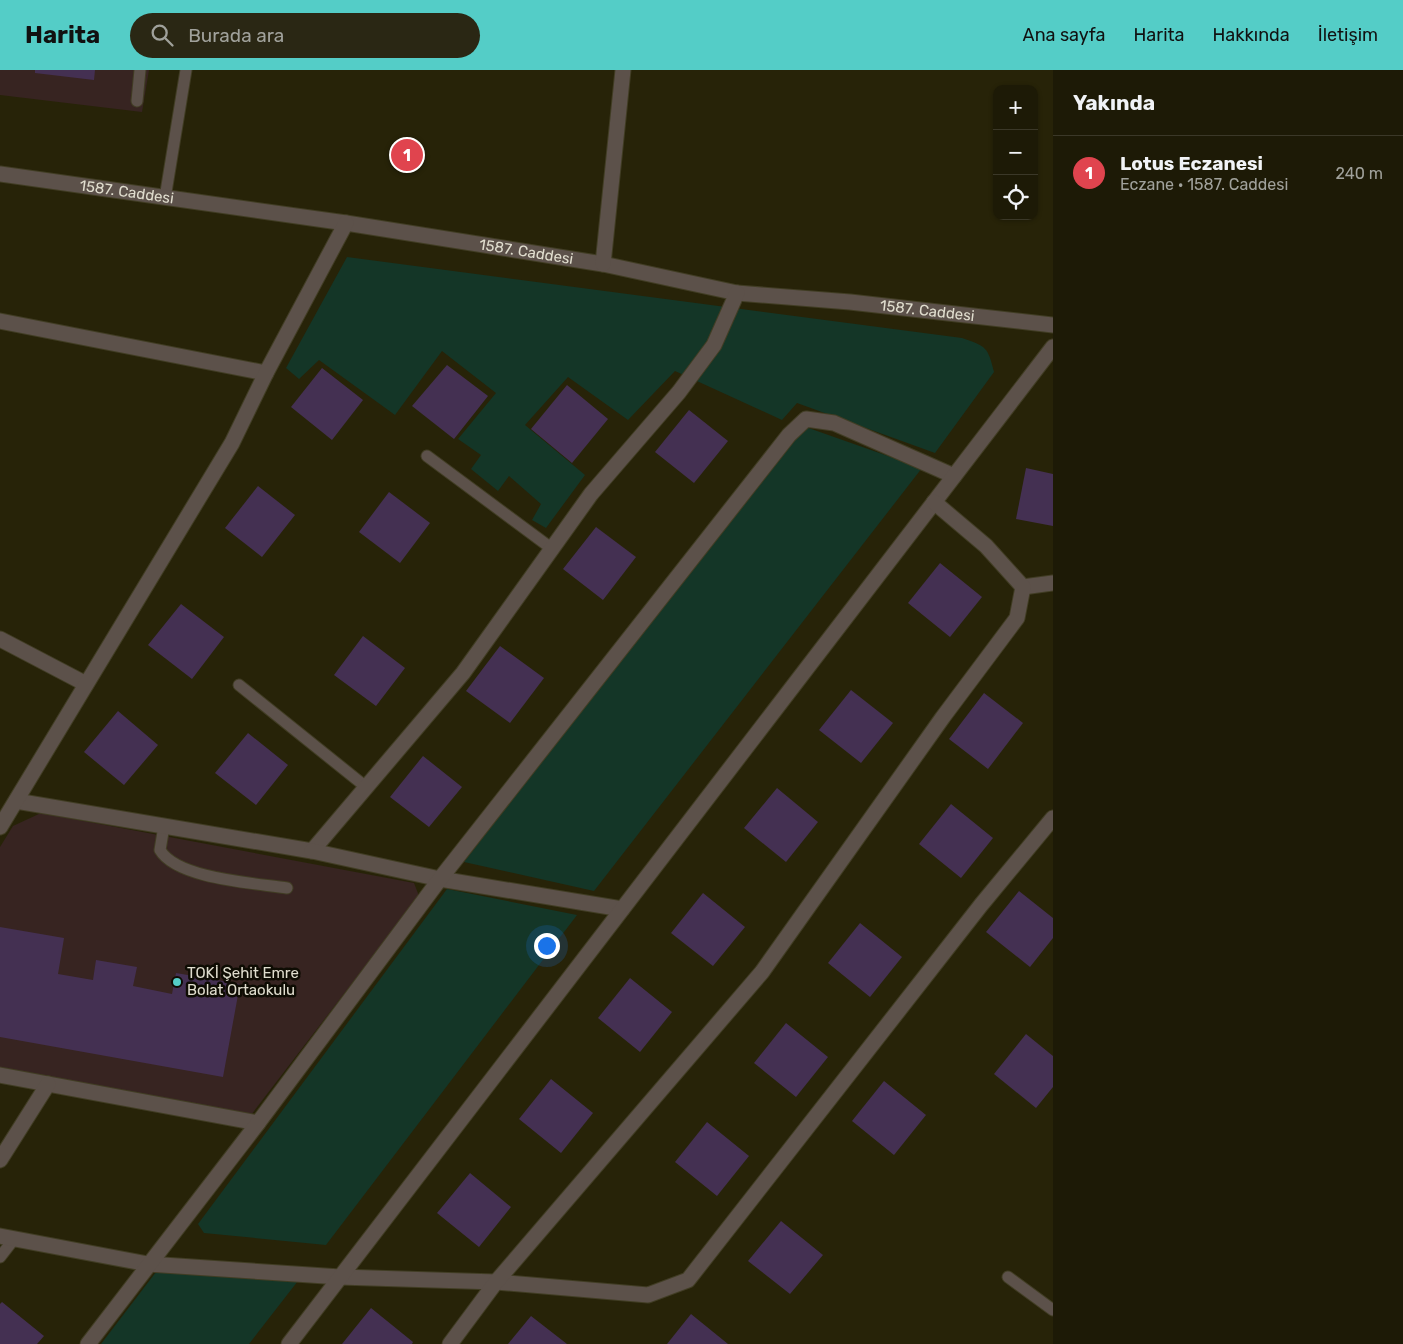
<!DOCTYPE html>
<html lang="tr">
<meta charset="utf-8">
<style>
:root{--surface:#1d1a06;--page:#2a2714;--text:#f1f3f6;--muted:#a0a19b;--line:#3b3828;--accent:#54cdc7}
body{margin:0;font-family:Rubik,sans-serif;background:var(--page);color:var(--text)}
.controls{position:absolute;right:15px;top:15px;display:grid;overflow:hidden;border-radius:10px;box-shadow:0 1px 4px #0004}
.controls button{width:45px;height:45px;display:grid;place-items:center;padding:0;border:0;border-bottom:1px solid var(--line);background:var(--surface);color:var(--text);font:25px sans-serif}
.you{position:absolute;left:546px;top:875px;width:18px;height:18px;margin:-12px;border:4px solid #fff;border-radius:50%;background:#1a73e8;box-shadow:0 0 0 8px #1a73e833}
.badge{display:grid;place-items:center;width:32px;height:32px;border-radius:50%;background:var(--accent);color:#fff;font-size:16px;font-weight:700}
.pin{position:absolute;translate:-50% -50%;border:2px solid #fff;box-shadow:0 1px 5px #0006}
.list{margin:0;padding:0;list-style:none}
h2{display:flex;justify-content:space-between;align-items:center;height:65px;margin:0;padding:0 20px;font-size:21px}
h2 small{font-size:16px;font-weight:400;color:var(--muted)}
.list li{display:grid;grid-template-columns:32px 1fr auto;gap:15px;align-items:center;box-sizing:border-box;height:75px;padding:0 20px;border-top:1px solid var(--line)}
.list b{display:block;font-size:19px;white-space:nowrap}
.list p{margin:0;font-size:16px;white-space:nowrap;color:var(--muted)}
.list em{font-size:16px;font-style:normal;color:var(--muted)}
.icon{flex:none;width:28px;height:28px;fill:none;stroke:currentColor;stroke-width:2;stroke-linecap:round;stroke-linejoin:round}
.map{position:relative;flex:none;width:1053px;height:1274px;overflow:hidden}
header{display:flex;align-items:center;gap:30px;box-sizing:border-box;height:70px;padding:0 25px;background:var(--accent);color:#111}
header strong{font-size:24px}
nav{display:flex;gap:28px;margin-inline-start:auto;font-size:18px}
.search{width:350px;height:45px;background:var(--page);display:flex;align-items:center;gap:12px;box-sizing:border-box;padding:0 18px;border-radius:28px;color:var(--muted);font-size:19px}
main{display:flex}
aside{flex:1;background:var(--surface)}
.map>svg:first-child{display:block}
.education{fill:#372421}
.green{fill:#143627}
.building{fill:#443052}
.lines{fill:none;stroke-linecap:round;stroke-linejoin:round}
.lane-casing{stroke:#413d24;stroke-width:13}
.street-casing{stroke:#413d24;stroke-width:17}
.lane{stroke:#5c514a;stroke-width:11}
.street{stroke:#5c514a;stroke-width:15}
.poi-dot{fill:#54cdc7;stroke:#0e0c03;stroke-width:2}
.labels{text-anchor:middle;stroke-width:5;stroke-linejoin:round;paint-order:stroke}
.street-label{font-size:15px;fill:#e0ddce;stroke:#0e0c03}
.poi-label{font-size:15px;fill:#e0ddce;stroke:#0e0c03;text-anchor:start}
</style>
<header>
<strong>Harita</strong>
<div class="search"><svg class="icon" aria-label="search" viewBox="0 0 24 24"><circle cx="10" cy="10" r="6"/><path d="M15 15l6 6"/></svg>Burada ara</div>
<nav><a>Ana sayfa</a><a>Harita</a><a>Hakkında</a><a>İletişim</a></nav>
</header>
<main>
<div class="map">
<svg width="1053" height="1274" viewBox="0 0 1053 1274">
<rect width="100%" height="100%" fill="#272308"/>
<g class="education">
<path d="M0 0H149L142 42 0 25Z"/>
<path d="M41 743 414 813 419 826 251 1045 0 997V777L13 756Z"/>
</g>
<g class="green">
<path d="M347 187 962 268C986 276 988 277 994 302L935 383 797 333 782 350 675 301 628 350 568 307 525 355 585 405 546 458 532 450 541 434 509 406 498 421 471 399 481 385 458 369 496 323 442 281 395 345 319 290 299 309 286 298Z"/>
<path d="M800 355 922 398 594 821 464 792Z"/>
<path d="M447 819 577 845 326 1175 204 1163 198 1154Z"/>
<path d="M166 1189 301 1207 249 1274H101Z"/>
</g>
<g class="building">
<path d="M35 0H95L94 10 35 3Z"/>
<path d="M447 295 488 326 454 369 412 336Z"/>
<path d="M322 298 363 330 332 370 291 337Z"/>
<path d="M567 315 608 349 572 393 531 359Z"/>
<path d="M689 340 728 371 694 413 655 382Z"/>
<path d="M1026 398 1053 404V456L1016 449Z"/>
<path d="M258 416 295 445 262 487 225 458Z"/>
<path d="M389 422 430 453 400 493 359 462Z"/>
<path d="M596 457 636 487 603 530 563 499Z"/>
<path d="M940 493 982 527 950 567 908 533Z"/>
<path d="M181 534 224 567 192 609 148 575Z"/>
<path d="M363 566 405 598 376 636 334 605Z"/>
<path d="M500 576 544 608 510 653 466 621Z"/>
<path d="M851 620 893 653 861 693 819 660Z"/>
<path d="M984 623 1023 653 988 699 949 669Z"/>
<path d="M118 641 158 675 124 715 84 682Z"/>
<path d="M248 663 288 695 256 735 215 703Z"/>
<path d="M423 686 462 717 429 757 390 727Z"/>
<path d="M777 718 818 752 786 792 744 758Z"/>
<path d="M951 734 993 768 961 808 919 774Z"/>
<path d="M1019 821 1053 848V868L1030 897 986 862Z"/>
<path d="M703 823 745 857 713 896 671 863Z"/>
<path d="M860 853 902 887 870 927 828 893Z"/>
<path d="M0 857 64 868 58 904 93 910 96 890 137 897 133 916 172 924 176 903 240 914 223 1007 0 967Z"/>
<path d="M630 908 672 942 640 982 598 948Z"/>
<path d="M786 953 828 987 796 1027 754 993Z"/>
<path d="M1026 964 1053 986V1017L1036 1038 994 1004Z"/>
<path d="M551 1009 593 1043 561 1083 519 1049Z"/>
<path d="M884 1011 926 1045 894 1085 852 1051Z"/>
<path d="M707 1052 749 1086 717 1126 675 1092Z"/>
<path d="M470 1103 511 1137 479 1177 437 1143Z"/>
<path d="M781 1151 823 1185 790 1224 748 1191Z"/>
<path d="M2 1232 44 1266 37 1274H0V1234Z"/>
<path d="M371 1238 413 1272 412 1274H342Z"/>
<path d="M691 1244 728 1274H667Z"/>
<path d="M531 1246 567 1274H508Z"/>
</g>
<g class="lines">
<defs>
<g id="lane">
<path d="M137 31 140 0"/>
<path d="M165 128 186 0"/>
<path d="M427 386 551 478"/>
<path d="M239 615 366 717"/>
<path d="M164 756 160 780C177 809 255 813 287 818"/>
<path d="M0 1187 14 1169"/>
<path d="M1008 1207 1053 1240"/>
</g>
<g id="street">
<path id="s1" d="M0 104 346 153 603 194 737 223 850 232 1053 255"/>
<path d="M603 194 623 0"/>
<path d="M0 251 266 303"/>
<path d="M1023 517 1053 513"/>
<path d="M0 569 86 614"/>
<path d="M16 731 312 781 463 603 591 424 679 322 714 275 737 223"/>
<path d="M0 757 232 373 266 303 346 153"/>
<path d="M312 781 440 809 622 839"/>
<path d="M0 1005 258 1053"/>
<path d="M0 1090 48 1014"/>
<path d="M0 1166 148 1194 340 1207 496 1212 648 1225 688 1210 981 835 1053 748"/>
<path d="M88 1274 258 1053 440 809 789 365 806 349 834 353 954 406"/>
<path d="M289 1274 1053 277"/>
<path d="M450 1274 496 1212 762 902 943 647 1017 548 1023 517 986 476 934 432"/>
</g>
</defs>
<use href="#lane" class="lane-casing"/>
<use href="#street" class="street-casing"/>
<use href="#lane" class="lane"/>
<use href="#street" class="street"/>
</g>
<circle class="poi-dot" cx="177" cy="912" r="5"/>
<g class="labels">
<g class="street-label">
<text dy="5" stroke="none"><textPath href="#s1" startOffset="128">1587. Caddesi</textPath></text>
<text dy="5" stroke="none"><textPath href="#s1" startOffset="532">1587. Caddesi</textPath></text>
<text dy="5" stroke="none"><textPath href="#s1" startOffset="938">1587. Caddesi</textPath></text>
</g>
<g class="poi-label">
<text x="187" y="908">TOKİ Şehit Emre<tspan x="187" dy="17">Bolat Ortaokulu</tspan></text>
</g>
</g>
</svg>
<div class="controls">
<button>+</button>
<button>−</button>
<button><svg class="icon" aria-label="locate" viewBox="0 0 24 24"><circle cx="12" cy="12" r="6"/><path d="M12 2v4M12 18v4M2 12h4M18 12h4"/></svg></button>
</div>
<div class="you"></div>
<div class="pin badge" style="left:407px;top:85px;background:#e0444e">1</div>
</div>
<aside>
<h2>Yakında<small></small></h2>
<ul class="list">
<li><span class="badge" style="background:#e0444e">1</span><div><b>Lotus Eczanesi</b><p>Eczane · 1587. Caddesi</p></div><em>240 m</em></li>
</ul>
</aside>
</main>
